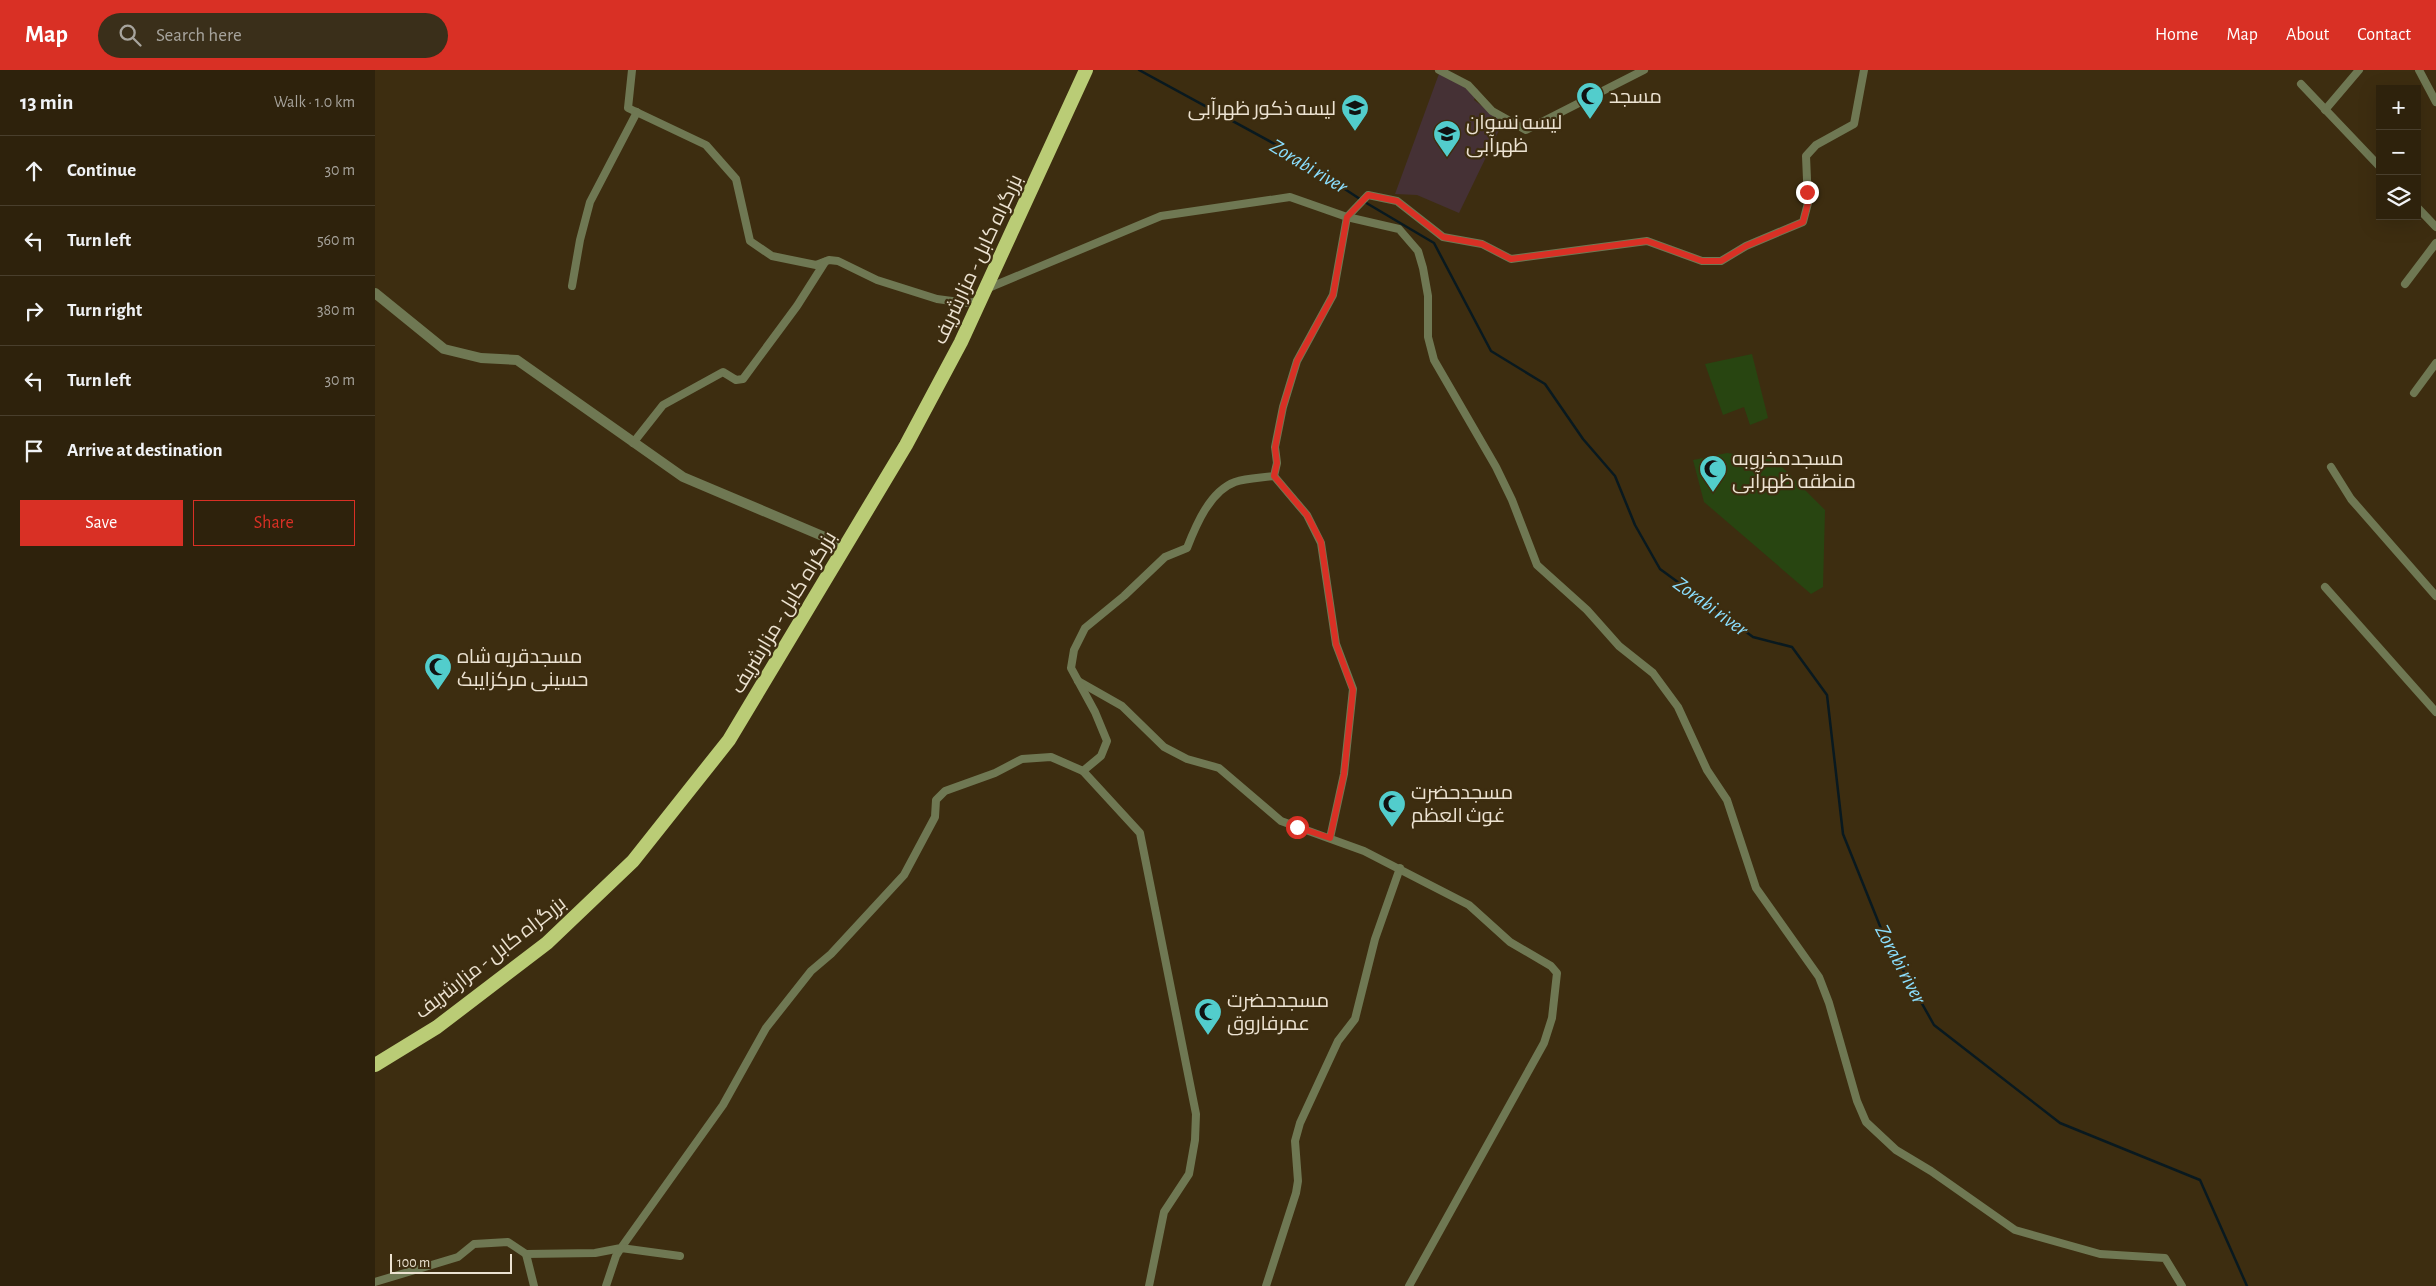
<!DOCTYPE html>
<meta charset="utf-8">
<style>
:root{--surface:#2e220c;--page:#3a2f1a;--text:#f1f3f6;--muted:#a7a49d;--line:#493f2d;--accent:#d93025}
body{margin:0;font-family:"Alegreya Sans",Cairo,sans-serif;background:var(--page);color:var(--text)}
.controls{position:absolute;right:15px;top:15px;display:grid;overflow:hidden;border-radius:0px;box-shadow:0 5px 20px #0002}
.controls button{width:45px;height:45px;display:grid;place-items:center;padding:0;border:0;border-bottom:1px solid var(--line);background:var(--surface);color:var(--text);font:25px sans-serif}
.scale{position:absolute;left:15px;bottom:12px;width:122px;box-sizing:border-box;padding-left:5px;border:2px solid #ece2d1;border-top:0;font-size:14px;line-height:18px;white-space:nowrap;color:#ece2d1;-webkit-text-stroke:4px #3d2d10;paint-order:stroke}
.stop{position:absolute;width:15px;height:15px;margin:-11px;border:4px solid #d93025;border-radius:50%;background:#fff}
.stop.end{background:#d93025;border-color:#fff;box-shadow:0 1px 5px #0008}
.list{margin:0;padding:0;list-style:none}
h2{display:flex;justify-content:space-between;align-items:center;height:65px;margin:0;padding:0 20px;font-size:21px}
h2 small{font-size:16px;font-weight:400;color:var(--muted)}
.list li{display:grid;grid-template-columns:32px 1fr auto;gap:15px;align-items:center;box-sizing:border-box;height:70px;padding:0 20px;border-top:1px solid var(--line)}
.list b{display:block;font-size:19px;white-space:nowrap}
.list em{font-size:16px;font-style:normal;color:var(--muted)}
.actions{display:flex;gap:10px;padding:15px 20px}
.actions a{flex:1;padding:11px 0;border:1px solid var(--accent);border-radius:0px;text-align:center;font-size:18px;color:var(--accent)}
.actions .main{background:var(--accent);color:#fff}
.icon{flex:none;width:28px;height:28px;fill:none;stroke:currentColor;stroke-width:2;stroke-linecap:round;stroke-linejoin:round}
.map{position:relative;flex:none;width:2061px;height:1216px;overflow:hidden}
header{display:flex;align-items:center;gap:30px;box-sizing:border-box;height:70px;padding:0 25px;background:var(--accent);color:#fff}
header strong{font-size:24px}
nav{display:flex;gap:28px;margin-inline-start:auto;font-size:18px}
.search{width:350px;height:45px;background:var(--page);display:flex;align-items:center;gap:12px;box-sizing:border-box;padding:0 18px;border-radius:28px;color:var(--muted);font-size:19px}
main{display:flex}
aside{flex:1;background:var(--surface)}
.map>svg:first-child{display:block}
.industrial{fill:#453135}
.green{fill:#284511}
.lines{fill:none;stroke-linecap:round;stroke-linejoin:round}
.stream{stroke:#09191f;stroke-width:2.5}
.minor{stroke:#6f7853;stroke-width:8}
.tertiary{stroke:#6f7853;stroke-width:10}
.trunk{stroke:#bacc76;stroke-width:14}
.route{stroke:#d93025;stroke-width:6}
.labels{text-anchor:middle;stroke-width:4.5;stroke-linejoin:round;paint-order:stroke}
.poi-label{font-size:20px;fill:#ece2d1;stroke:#3d2d10;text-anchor:start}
.street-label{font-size:20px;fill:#ece2d1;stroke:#3d2d10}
.water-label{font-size:21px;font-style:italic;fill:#8bdefd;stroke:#3d2d10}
</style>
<header>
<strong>Map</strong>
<div class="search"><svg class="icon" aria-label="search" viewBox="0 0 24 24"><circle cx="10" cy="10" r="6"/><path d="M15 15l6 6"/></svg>Search here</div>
<nav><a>Home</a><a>Map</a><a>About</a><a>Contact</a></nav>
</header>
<main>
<aside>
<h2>13 min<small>Walk · 1.0 km</small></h2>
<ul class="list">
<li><svg class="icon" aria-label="ahead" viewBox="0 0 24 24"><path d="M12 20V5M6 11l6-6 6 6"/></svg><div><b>Continue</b></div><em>30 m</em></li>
<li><svg class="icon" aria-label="left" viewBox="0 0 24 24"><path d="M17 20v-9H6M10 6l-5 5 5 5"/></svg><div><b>Turn left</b></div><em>560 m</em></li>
<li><svg class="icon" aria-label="right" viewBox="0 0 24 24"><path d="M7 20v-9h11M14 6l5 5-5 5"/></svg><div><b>Turn right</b></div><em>380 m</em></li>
<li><svg class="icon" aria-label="left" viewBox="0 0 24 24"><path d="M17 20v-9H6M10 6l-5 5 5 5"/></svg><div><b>Turn left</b></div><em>30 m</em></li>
<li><svg class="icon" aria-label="arrive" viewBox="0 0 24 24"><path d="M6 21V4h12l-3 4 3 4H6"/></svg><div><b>Arrive at destination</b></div></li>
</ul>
<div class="actions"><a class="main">Save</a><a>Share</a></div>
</aside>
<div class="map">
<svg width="2061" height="1216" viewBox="0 0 2061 1216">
<rect width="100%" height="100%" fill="#3d2d10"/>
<path class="industrial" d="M1065 1 1103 19 1099 30 1128 52 1084 143 1042 125 1020 124Z"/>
<g class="green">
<path d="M1377 284 1393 348 1375 355 1369 337 1348 345 1330 294Z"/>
<path d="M1352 383 1400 390 1450 440 1448 517 1436 524 1329 432 1318 390Z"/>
</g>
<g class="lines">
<path class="stream" d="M764 0 907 78 988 131 1059 173 1116 281 1170 314 1208 369 1240 406 1260 455 1285 499 1378 567 1417 577 1452 625 1468 764 1509 866 1559 955 1685 1053 1825 1110 1872 1216"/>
<g class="minor">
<path d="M257 0 253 38 331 75 361 109 375 171 397 186 441 195 454 190 463 191 502 210 562 229 592 233 605 231"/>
<path d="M1064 0 1093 15 1117 41 1151 60 1269 0"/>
<path d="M2044 0 2061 32"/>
<path d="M1926 14 2005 97"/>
<path d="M1950 40 1984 0"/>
<path d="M2042 137 2061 157"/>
<path d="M2030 214 2061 173"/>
<path d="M197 216 205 170 215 132 262 42"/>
<path d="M611 219 786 146 915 127 972 147 1024 159 1043 181 1048 198 1053 226V267L1059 290 1121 397 1137 430 1162 495 1212 540 1244 576 1278 603 1303 637 1332 700 1352 730 1381 818 1444 907 1454 933 1482 1031 1491 1052 1521 1080 1556 1101 1640 1160 1725 1184 1790 1188 1807 1216"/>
<path d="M2039 323 2061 293"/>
<path d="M258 373 288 335 348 302 361 310 368 309 422 236 450 192"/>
<path d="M1956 397 1976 429 2061 526"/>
<path d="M899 406 932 445 946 473 961 574 978 619 969 704 955 768"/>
<path d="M1950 517 2061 642"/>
<path d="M703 611 747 636 789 677 812 689 844 698 906 751 989 781 1094 835 1135 872 1176 896 1182 903 1177 948 1169 973 1034 1216"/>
<path d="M708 701 765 763 821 1044 820 1070 814 1104 789 1142 774 1216"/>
<path d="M151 1184 159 1216"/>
<path d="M0 1212 83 1187 99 1174 133 1172 151 1184 220 1183 246 1178 348 1035 391 958 436 901 456 884 529 805 560 747 561 730 570 721 620 703 647 689 676 687 708 701 726 686 732 671 720 642 696 598 699 580 710 558 749 526 790 487 812 478C821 455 835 421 860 412 872 408 886 408 899 406L902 393 900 377 908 337 922 291 958 225 972 147 993 125 1022 131 1068 167 1107 174 1136 189 1272 171 1327 191H1346L1371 176 1428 152 1433 133 1431 86 1441 75 1479 54 1489 0"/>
<path d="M231 1216 241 1186 246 1178 305 1186"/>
<path d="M891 1216 921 1123 923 1111 920 1071 925 1053 963 971 980 949 1000 869 1025 798"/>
</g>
<path class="tertiary" d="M0 223 69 279 106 288 142 290 308 407 471 476"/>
<path class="trunk" d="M0 995 62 957 172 873 258 791 354 670 531 375 586 272 711 0"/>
</g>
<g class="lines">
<path class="route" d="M922 757 955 768 969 704 978 620 961 574 946 472 932 445 899 406 902 393 900 378 908 337 922 291 958 225 972 147 993 125 1022 131 1068 167 1107 174 1136 189 1272 171 1327 191H1346L1371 176 1428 152 1433 133 1432 122"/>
</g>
<defs>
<symbol id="mosque-pin" viewBox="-11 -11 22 30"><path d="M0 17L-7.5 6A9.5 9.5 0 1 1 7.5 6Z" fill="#52cdcc" stroke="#3d2d10"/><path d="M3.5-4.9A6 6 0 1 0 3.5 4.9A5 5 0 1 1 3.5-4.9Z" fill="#111"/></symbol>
<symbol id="school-pin" viewBox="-11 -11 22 30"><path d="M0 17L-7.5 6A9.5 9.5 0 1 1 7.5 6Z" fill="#52cdcc" stroke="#3d2d10"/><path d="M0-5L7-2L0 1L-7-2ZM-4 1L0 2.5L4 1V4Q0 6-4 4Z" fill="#111"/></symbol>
</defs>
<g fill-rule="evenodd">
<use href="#mosque-pin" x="1199" y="10" width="32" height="43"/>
<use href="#school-pin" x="964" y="22" width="32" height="43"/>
<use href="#school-pin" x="1056" y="48" width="32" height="43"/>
<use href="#mosque-pin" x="1322" y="383" width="32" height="43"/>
<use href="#mosque-pin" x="47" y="581" width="32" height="43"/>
<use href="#mosque-pin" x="1001" y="718" width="32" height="43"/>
<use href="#mosque-pin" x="817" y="926" width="32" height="43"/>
</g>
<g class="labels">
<g class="poi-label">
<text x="1234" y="33">مسجد</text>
<text x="961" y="45" text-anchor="end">لیسه ذکور ظهرآبی</text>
<text x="1091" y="59">لیسه نسوان<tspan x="1091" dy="23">ظهرآبی</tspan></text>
<text x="1357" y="395">مسجدمخروبه<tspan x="1357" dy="23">منطقه ظهرآبی</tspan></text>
<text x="82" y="593">مسجدقریه شاه<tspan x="82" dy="23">حسینی مرکزایبک</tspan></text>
<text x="1036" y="729">مسجدحضرت<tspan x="1036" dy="23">غوث العظم</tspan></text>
<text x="852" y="937">مسجدحضرت<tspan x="852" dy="23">عمرفاروق</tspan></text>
</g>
<g class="street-label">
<text transform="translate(602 189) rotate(-65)" y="7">بزرگراه کابل - مزارشریف</text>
<text transform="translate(408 542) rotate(-59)" y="7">بزرگراه کابل - مزارشریف</text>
<text transform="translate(115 887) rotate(-38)" y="7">بزرگراه کابل - مزارشریف</text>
</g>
<g class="water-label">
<text transform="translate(934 96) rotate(31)" y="7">Zorabi river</text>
<text transform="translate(1336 536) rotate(36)" y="7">Zorabi river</text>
<text transform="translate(1526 894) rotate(62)" y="7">Zorabi river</text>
</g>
</g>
</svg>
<div class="controls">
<button>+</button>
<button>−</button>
<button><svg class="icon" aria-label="layers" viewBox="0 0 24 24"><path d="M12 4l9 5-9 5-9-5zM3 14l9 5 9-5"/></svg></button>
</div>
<div class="scale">100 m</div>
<div class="stop" style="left:922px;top:757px"></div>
<div class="stop end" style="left:1432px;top:122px"></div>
</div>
</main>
